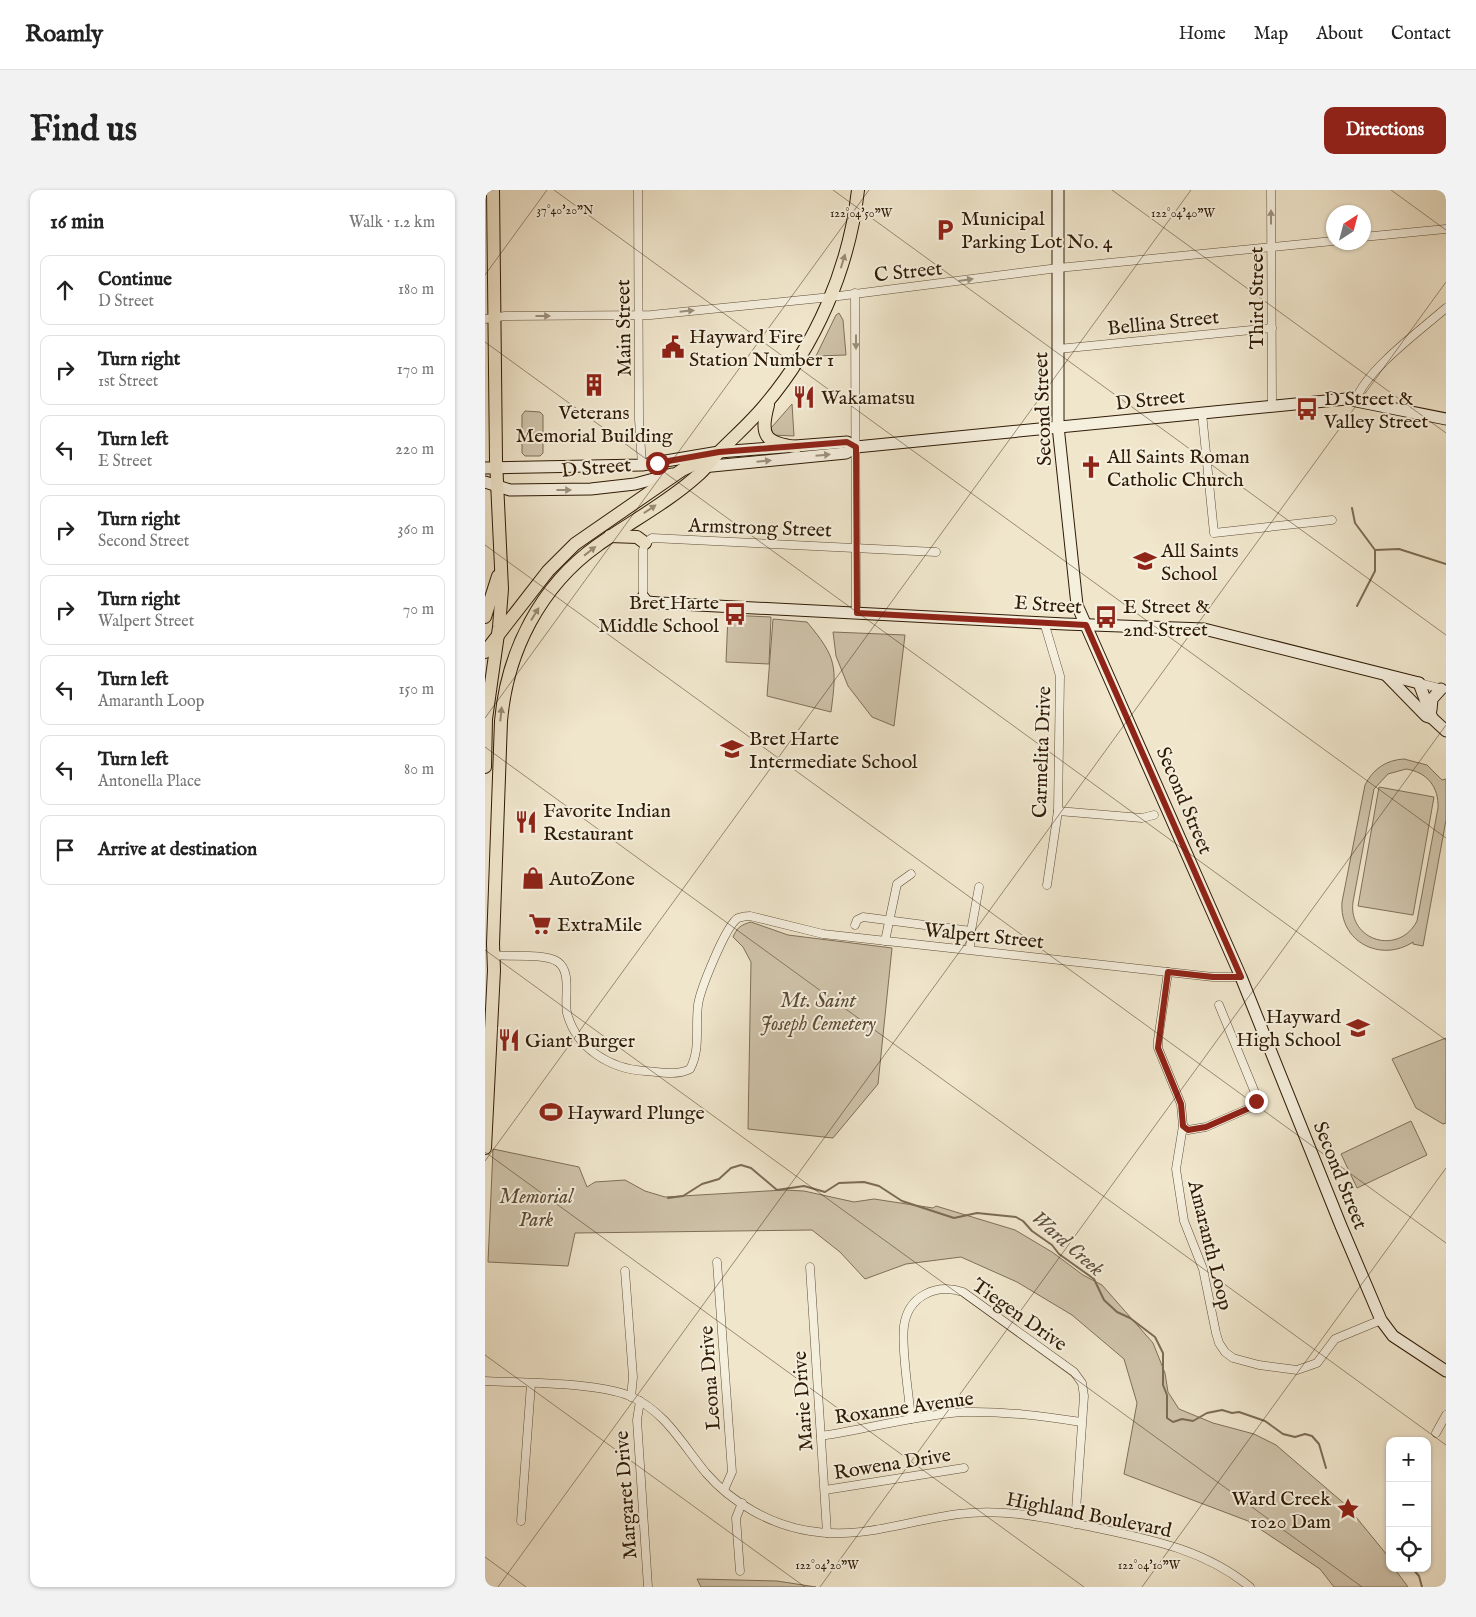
<!DOCTYPE html>
<meta charset="utf-8">
<style>
:root{--surface:#fff;--page:#f2f2f2;--text:#222;--muted:#767676;--line:#e0e0e0;--accent:#8f2418}
body{margin:0;font-family:"IM FELL English",serif;background:var(--page);color:var(--text)}
.controls{position:absolute;right:15px;bottom:15px;display:grid;overflow:hidden;border-radius:10px;box-shadow:0 1px 4px #0004}
.controls button{width:45px;height:45px;display:grid;place-items:center;padding:0;border:0;border-bottom:1px solid var(--line);background:var(--surface);color:var(--text);font:25px sans-serif}
.compass{position:absolute;left:841px;top:15px;width:45px;height:45px;border-radius:50%;background:var(--surface);box-shadow:0 1px 4px #0004;rotate:36deg}
.stop{position:absolute;width:15px;height:15px;margin:-11px;border:4px solid #8f2418;border-radius:50%;background:#fff}
.stop.end{background:#8f2418;border-color:#fff;box-shadow:0 1px 5px #0008}
.list{margin:0;padding:0;list-style:none}
h2{display:flex;justify-content:space-between;align-items:center;height:65px;margin:0;padding:0 20px;font-size:21px}
h2 small{font-size:16px;font-weight:400;color:var(--muted)}
.list li{display:grid;grid-template-columns:32px 1fr auto;gap:15px;align-items:center;box-sizing:border-box;height:70px;margin:0 10px 10px;padding:0 10px;border:1px solid var(--line);border-radius:10px}
.list b{display:block;font-size:19px;white-space:nowrap}
.list p{margin:0;font-size:16px;white-space:nowrap;color:var(--muted)}
.list em{font-size:16px;font-style:normal;color:var(--muted)}
.icon{flex:none;width:28px;height:28px;fill:none;stroke:currentColor;stroke-width:2;stroke-linecap:round;stroke-linejoin:round}
.map{position:relative;flex:none;width:961px;height:1397px;overflow:hidden;border-radius:10px}
header{display:flex;align-items:center;gap:30px;box-sizing:border-box;height:70px;padding:0 25px;background:var(--surface);border-bottom:1px solid var(--line)}
header strong{font-size:24px}
nav{display:flex;gap:28px;margin-inline-start:auto;font-size:18px}
.intro{display:flex;align-items:center;justify-content:space-between;box-sizing:border-box;height:120px;padding:0 30px}
h1{margin:0;font-size:35px}
.button{padding:12px 22px;border-radius:10px;background:var(--accent);color:#fff;font-size:18px;font-weight:700}
main{display:flex;gap:30px;padding:0 30px}
aside{flex:1;background:var(--surface);border-radius:10px;box-shadow:0 1px 4px #0004}
.map>svg:first-child{display:block}
.green{fill:#cfc3aa;stroke:#7f6f58;fill-rule:evenodd}
.lines{fill:none;stroke-linecap:round;stroke-linejoin:round}
.stream{stroke:#7b6b54;stroke-width:2}
.street-casing{stroke:#5f4e37;stroke-width:9}
.secondary-casing{stroke:#2f1b05;stroke-width:13}
.primary-casing{stroke:#2f1b05;stroke-width:14}
.street{stroke:#f5efde;stroke-width:8}
.secondary{stroke:#f5efde;stroke-width:11}
.primary{stroke:#f0e6cc;stroke-width:12}
.oneway{fill:#9c907c}
.oneway2{fill:#998b72}
.route{stroke:#8f2418;stroke-width:6}
.ticks{fill:none;stroke:#2f1b05;stroke-width:1;stroke-opacity:0.45}
.labels{text-anchor:middle;stroke-width:4;stroke-linejoin:round;paint-order:stroke}
.poi-label{font-size:20px;fill:#2f1b05;stroke:#f5efde;text-anchor:start}
.street-label{font-size:20px;fill:#2f1b05;stroke:#f5efde}
.park-label{font-size:20px;font-style:italic;fill:#5f4d37;stroke:#f5efde}
.water-label{font-size:21px;font-style:italic;fill:#625139;stroke:#f5efde}
.ticks-label{font-size:12px;text-anchor:middle;fill:#2f1b05;stroke:#f5efde;stroke-width:4;stroke-linejoin:round;paint-order:stroke}
</style>
<header>
<strong>Roamly</strong>
<nav><a>Home</a><a>Map</a><a>About</a><a>Contact</a></nav>
</header>
<div class="intro"><h1>Find us</h1><a class="button">Directions</a></div>
<main>
<aside>
<h2>16 min<small>Walk · 1.2 km</small></h2>
<ul class="list">
<li><svg class="icon" aria-label="ahead" viewBox="0 0 24 24"><path d="M12 20V5M6 11l6-6 6 6"/></svg><div><b>Continue</b><p>D Street</p></div><em>180 m</em></li>
<li><svg class="icon" aria-label="right" viewBox="0 0 24 24"><path d="M7 20v-9h11M14 6l5 5-5 5"/></svg><div><b>Turn right</b><p>1st Street</p></div><em>170 m</em></li>
<li><svg class="icon" aria-label="left" viewBox="0 0 24 24"><path d="M17 20v-9H6M10 6l-5 5 5 5"/></svg><div><b>Turn left</b><p>E Street</p></div><em>220 m</em></li>
<li><svg class="icon" aria-label="right" viewBox="0 0 24 24"><path d="M7 20v-9h11M14 6l5 5-5 5"/></svg><div><b>Turn right</b><p>Second Street</p></div><em>360 m</em></li>
<li><svg class="icon" aria-label="right" viewBox="0 0 24 24"><path d="M7 20v-9h11M14 6l5 5-5 5"/></svg><div><b>Turn right</b><p>Walpert Street</p></div><em>70 m</em></li>
<li><svg class="icon" aria-label="left" viewBox="0 0 24 24"><path d="M17 20v-9H6M10 6l-5 5 5 5"/></svg><div><b>Turn left</b><p>Amaranth Loop</p></div><em>150 m</em></li>
<li><svg class="icon" aria-label="left" viewBox="0 0 24 24"><path d="M17 20v-9H6M10 6l-5 5 5 5"/></svg><div><b>Turn left</b><p>Antonella Place</p></div><em>80 m</em></li>
<li><svg class="icon" aria-label="arrive" viewBox="0 0 24 24"><path d="M6 21V4h12l-3 4 3 4H6"/></svg><div><b>Arrive at destination</b></div></li>
</ul>
</aside>
<div class="map">
<svg width="961" height="1397" viewBox="0 0 961 1397">
<rect width="100%" height="100%" fill="#f0e6cc"/>
<filter id="stains"><feTurbulence type="fractalNoise" baseFrequency=".004" numOctaves="4"/><feColorMatrix values="0 0 0 0 .2 0 0 0 0 .09 0 0 0 0 .02 0 0 0 .5 -.17"/></filter>
<radialGradient id="worn" r=".72"><stop offset=".6" stop-color="#630" stop-opacity="0"/><stop offset="1" stop-color="#630" stop-opacity=".3"/></radialGradient>
<g class="green">
<path d="M354 123 358 130 361 165 331 166 351 125Z"/>
<path d="M307 214 309 246 288 245 286 238Z"/>
<path d="M40 221 55 222 58 225V263L55 266H40L37 263V225Z"/>
<path d="M243 425 286 427 284 474 241 472Z"/>
<path d="M288 429 322 432C352 468 352 476 346 522L282 506Z"/>
<path d="M348 442 420 445 409 536 387 527 363 496 351 466Z"/>
<path d="M919 569 942 575 957 590 961 589V630L938 756 928 754V752C896 773 854 752 857 712L880 595C888 579 901 570 919 569ZM921 579C942 582 954 597 953 618L932 731C914 766 863 751 868 712L889 599 903 584Z"/>
<path d="M894 597 949 607 928 725 873 716Z"/>
<path d="M266 732 303 745 407 758 393 894 348 948 263 939 266 772 258 757 248 747C252 738 255 735 266 732Z"/>
<path d="M961 848V933L958 934 931 918 907 869Z"/>
<path d="M926 931 942 965 872 998 856 964Z"/>
<path d="M8 959 94 977 102 997 110 992 140 990 160 1001 180 1007 299 1000 319 1001 369 1012 389 1009 448 1018 451 1016 530 1040 567 1062 598 1085 617 1095 668 1153 680 1183 683 1202 694 1219 728 1233 769 1244 791 1255 862 1316 902 1365 905 1378H909L923 1397H849L835 1379 763 1331 639 1284 652 1213 639 1169 587 1125 532 1092 476 1067 421 1074 380 1089 355 1062 327 1040 90 1043 83 1076 3 1072Z"/>
<path d="M212 1389 292 1391 331 1397H216Z"/>
</g>
<g class="lines">
<g class="stream">
<path d="M867 318 870 333 890 360 914 359 961 374"/>
<path d="M872 416 890 381V360"/>
<path d="M183 1008 198 1006 217 994 234 989 246 978 256 975 266 978 292 1000 319 996 340 1002 354 993 379 992 394 996 417 1011 469 1028 492 1023 531 1027 538 1031 547 1041 567 1055 574 1064 609 1089 619 1110 632 1122 645 1128 670 1147 678 1163V1195L682 1205V1228L688 1232 697 1229 708 1231 722 1223 737 1220 747 1223 754 1222 780 1231 798 1244 810 1247 820 1244 827 1246 834 1254 841 1278"/>
<path d="M927 1378 934 1386 937 1397"/>
</g>
<defs>
<g id="street">
<path d="M153 0 154 229 157 275"/>
<path d="M786 0 787 216"/>
<path d="M878 47 961 39"/>
<path d="M370 103 371 423"/>
<path d="M0 129 20 126 166 125 346 107 573 78 848 51"/>
<path d="M573 159 787 138"/>
<path d="M871 210C880 181 937 139 961 118"/>
<path d="M717 223 729 343 847 330"/>
<path d="M158 407V360L160 353 167 348 451 362"/>
<path d="M559 432 575 486 573 621 562 695"/>
<path d="M934 493 958 499"/>
<path d="M573 621 657 628 669 625"/>
<path d="M370 735 372 730 378 727 486 741"/>
<path d="M400 751 412 694 426 684"/>
<path d="M485 759 486 741 494 697"/>
<path d="M8 765C25 767 60 763 73 772 87 782 79 808 82 823 91 858 125 879 160 881 174 882 192 886 205 879 216 859 210 837 213 815 215 800 241 735 253 728 256 727 262 726 265 726L338 744 728 787H756"/>
<path d="M683 782 673 850V858L696 914 698 936 691 979 699 1031 718 1079 731 1143 734 1153 740 1162 748 1168 774 1175 812 1180 832 1173 850 1149 896 1130"/>
<path d="M698 936 703 940 721 937 769 916 771 905 734 815"/>
<path d="M232 1072 247 1282 239 1300"/>
<path d="M325 1077 342 1343"/>
<path d="M140 1081 148 1187 146 1207"/>
<path d="M0 1191C39 1193 111 1192 145 1206 181 1222 197 1254 221 1283 247 1313 286 1335 325 1341 377 1350 424 1330 474 1324 519 1318 562 1328 607 1337 664 1349 719 1359 765 1397"/>
<path d="M155 1211 152 1230 163 1397"/>
<path d="M426 1229C424 1204 416 1159 419 1136 423 1106 451 1093 478 1102L589 1182 597 1193 599 1206 590 1334"/>
<path d="M951 1243 961 1225"/>
<path d="M336 1246C383 1239 431 1225 479 1222 519 1221 557 1226 596 1232"/>
<path d="M340 1300 479 1278"/>
<path d="M36 1331 46 1194"/>
<path d="M255 1381 251 1328 257 1313"/>
</g>
<g id="secondary">
<path d="M573 0V236L592 415 756 787 856 1036 896 1130 908 1146 961 1181"/>
<path d="M217 277 361 263 371 257 861 209 961 229"/>
<path d="M0 278 157 275 234 262 362 252 371 257"/>
<path d="M0 292 25 300 106 299 150 294 187 284"/>
<path d="M158 407 162 412 175 413 580 434 719 439 934 493"/>
<path d="M901 485 941 526 947 528 961 541"/>
<path d="M934 493 947 528"/>
<path d="M946 520 947 509 956 499"/>
</g>
<g id="primary">
<path d="M283 215C275 245 279 253 311 257"/>
<path d="M125 346 152 347 160 353"/>
<path d="M0 427 13 386"/>
<path d="M0 462 63 381 90 354 197 280 230 264"/>
<path d="M0 577 1 529 14 437 17 399 11 270 8 0"/>
<path d="M0 958 9 780 8 754 16 531C22 462 55 396 113 355 145 332 182 313 212 286 221 279 227 269 235 261 250 246 266 232 280 215 331 155 364 79 373 0"/>
</g>
</defs>
<use href="#street" class="street-casing"/>
<use href="#secondary" class="secondary-casing"/>
<use href="#primary" class="primary-casing"/>
<use href="#street" class="street"/>
<use href="#secondary" class="secondary"/>
<use href="#primary" class="primary"/>
</g>
<defs><path id="oneway-solid" d="M-6-.8H1V-3.2L6.5 0L1 3.2V.8H-6Z" transform="scale(1.25)"/></defs>
<g class="oneway">
<use href="#oneway-solid" transform="translate(786 27) rotate(-90)"/>
<use href="#oneway-solid" transform="translate(481 90) rotate(-8)"/>
<use href="#oneway-solid" transform="translate(202 121) rotate(-6)"/>
<use href="#oneway-solid" transform="translate(58 126)"/>
<use href="#oneway-solid" transform="translate(371 152) rotate(90)"/>
<use href="#oneway-solid" transform="translate(338 265) rotate(-5)"/>
<use href="#oneway-solid" transform="translate(279 271) rotate(-6)"/>
<use href="#oneway-solid" transform="translate(79 300)"/>
</g>
<g class="oneway2">
<use href="#oneway-solid" transform="translate(358 71) rotate(-73)"/>
<use href="#oneway-solid" transform="translate(165 319) rotate(-34)"/>
<use href="#oneway-solid" transform="translate(105 361) rotate(-38)"/>
<use href="#oneway-solid" transform="translate(50 424) rotate(-58)"/>
<use href="#oneway-solid" transform="translate(16 524) rotate(-84)"/>
</g>
<g class="lines">
<path class="route" d="M172 273 234 262 362 252 371 257 372 423 601 435 756 787H728L683 782 673 858 696 914 698 936 703 940 721 937 769 916 771 911"/>
</g>
<path class="ticks" d="M69 0 961 648M348 0 961 445M627 0 961 243M906 0 961 40M0 85 62 0M0 152 961 850M0 355 961 1053M0 528 384 0M0 557 961 1255M0 760 877 1397M0 962 599 1397M0 971 706 0M0 1165 320 1397M0 1367 41 1397M13 1397 961 92M335 1397 961 535M657 1397 961 978"/>
<defs>
<symbol id="parking-bare" viewBox="-9 -9 18 18"><path d="M-3.5-5.5H1a3.5 3.5 0 0 1 0 7H-1V5.5H-3.5ZM-1-3.4V-.6H.8a1.4 1.4 0 0 0 0-2.8Z" fill="#8f2418" stroke="#f5efde" stroke-width="2.5" paint-order="stroke"/></symbol>
<symbol id="civic-bare" viewBox="-9 -9 18 18"><path d="M-.6-6.5H3V-4.5H.6V-3L4-1V1h2V6H-6V1h2V-1L-.6-3ZM-1.2 2.5V6h2.4V2.5Z" fill="#8f2418" stroke="#f5efde" stroke-width="2.5" paint-order="stroke"/></symbol>
<symbol id="building-bare" viewBox="-9 -9 18 18"><path d="M-4-6H4V6H1V3H-1V6H-4ZM-2.5-4.3h1.7v1.8h-1.7ZM.8-4.3h1.7v1.8H.8ZM-2.5-1h1.7V.8h-1.7ZM.8-1h1.7V.8H.8Z" fill="#8f2418" stroke="#f5efde" stroke-width="2.5" paint-order="stroke"/></symbol>
<symbol id="restaurant-bare" viewBox="-9 -9 18 18"><path d="M-5-6h1v4h1v-4h1v4h1v-4h1v5L-1.5 .5V6h-2V.5L-5-1ZM5-6V6H3V1.5H1.5Q1.5-4 5-6Z" fill="#8f2418" stroke="#f5efde" stroke-width="2.5" paint-order="stroke"/></symbol>
<symbol id="bus-bare" viewBox="-9 -9 18 18"><path d="M-5-6H5V4H4V6H2V4H-2V6H-4V4H-5ZM-3.5-4V0h7V-4ZM-3.5 1.2v1.5H-2V1.2ZM2 1.2v1.5H3.5V1.2Z" fill="#8f2418" stroke="#f5efde" stroke-width="2.5" paint-order="stroke"/></symbol>
<symbol id="church-bare" viewBox="-9 -9 18 18"><path d="M-1.2-6h2.4v3.5h3.3v2.4h-3.3V6h-2.4V-.1h-3.3v-2.4h3.3Z" fill="#8f2418" stroke="#f5efde" stroke-width="2.5" paint-order="stroke"/></symbol>
<symbol id="school-bare" viewBox="-9 -9 18 18"><path d="M0-5L7-2L0 1L-7-2ZM-4 1L0 2.5L4 1V4Q0 6-4 4Z" fill="#8f2418" stroke="#f5efde" stroke-width="2.5" paint-order="stroke"/></symbol>
<symbol id="shop-bare" viewBox="-9 -9 18 18"><path d="M-5-2.5h2.3a2.7 3.5 0 0 1 5.4 0H5L5.5 6h-11ZM-1.5-2.5h3a1.5 2.3 0 0 0-3 0Z" fill="#8f2418" stroke="#f5efde" stroke-width="2.5" paint-order="stroke"/></symbol>
<symbol id="supermarket-bare" viewBox="-9 -9 18 18"><path d="M-6-5.5h2.5l.6 2H6L4.5 2H-2.5L-4.4-4H-6ZM-1.5 3.2a1.3 1.3 0 1 0 .1 0ZM3 3.2a1.3 1.3 0 1 0 .1 0Z" fill="#8f2418" stroke="#f5efde" stroke-width="2.5" paint-order="stroke"/></symbol>
<symbol id="stadium-bare" viewBox="-9 -9 18 18"><path d="M0-5a6.5 5 0 1 0 0 10a6.5 5 0 1 0 0-10ZM-3.5-1.8h7v3.6h-7Z" fill="#8f2418" stroke="#f5efde" stroke-width="2.5" paint-order="stroke"/></symbol>
<symbol id="sight-bare" viewBox="-9 -9 18 18"><path d="M0-6L1.8-2.2L6-1.7L2.9 1.2L3.7 5.4L0 3.3L-3.7 5.4L-2.9 1.2L-6-1.7L-1.8-2.2Z" fill="#8f2418" stroke="#f5efde" stroke-width="2.5" paint-order="stroke"/></symbol>
</defs>
<g fill-rule="evenodd">
<use href="#parking-bare" x="444" y="24" width="32" height="32"/>
<use href="#civic-bare" x="172" y="141" width="32" height="32"/>
<use href="#building-bare" x="93" y="179" width="32" height="32"/>
<use href="#restaurant-bare" x="303" y="191" width="32" height="32"/>
<use href="#bus-bare" x="806" y="203" width="32" height="32"/>
<use href="#church-bare" x="590" y="261" width="32" height="32"/>
<use href="#school-bare" x="644" y="355" width="32" height="32"/>
<use href="#bus-bare" x="234" y="408" width="32" height="32"/>
<use href="#bus-bare" x="605" y="411" width="32" height="32"/>
<use href="#school-bare" x="231" y="543" width="32" height="32"/>
<use href="#restaurant-bare" x="25" y="616" width="32" height="32"/>
<use href="#shop-bare" x="32" y="672" width="32" height="32"/>
<use href="#supermarket-bare" x="39" y="718" width="32" height="32"/>
<use href="#school-bare" x="857" y="822" width="32" height="32"/>
<use href="#restaurant-bare" x="8" y="834" width="32" height="32"/>
<use href="#stadium-bare" x="50" y="906" width="32" height="32"/>
<use href="#sight-bare" x="847" y="1303" width="32" height="32"/>
</g>
<g class="labels">
<g class="poi-label">
<text x="476" y="35">Municipal<tspan x="476" dy="23">Parking Lot No. 4</tspan></text>
<text x="204" y="153">Hayward Fire<tspan x="204" dy="23">Station Number 1</tspan></text>
<text x="336" y="214">Wakamatsu</text>
<text x="839" y="215">D Street &amp;<tspan x="839" dy="23">Valley Street</tspan></text>
<text x="109" y="229" text-anchor="middle">Veterans<tspan x="109" dy="23">Memorial Building</tspan></text>
<text x="622" y="273">All Saints Roman<tspan x="622" dy="23">Catholic Church</tspan></text>
<text x="676" y="367">All Saints<tspan x="676" dy="23">School</tspan></text>
<text x="234" y="419" text-anchor="end">Bret Harte<tspan x="234" dy="23">Middle School</tspan></text>
<text x="638" y="423">E Street &amp;<tspan x="638" dy="23">2nd Street</tspan></text>
<text x="264" y="555">Bret Harte<tspan x="264" dy="23">Intermediate School</tspan></text>
<text x="58" y="627">Favorite Indian<tspan x="58" dy="23">Restaurant</tspan></text>
<text x="64" y="695">AutoZone</text>
<text x="72" y="741">ExtraMile</text>
<text x="856" y="833" text-anchor="end">Hayward<tspan x="856" dy="23">High School</tspan></text>
<text x="40" y="857">Giant Burger</text>
<text x="82" y="929">Hayward Plunge</text>
<text x="846" y="1315" text-anchor="end">Ward Creek<tspan x="846" dy="23">1020 Dam</tspan></text>
</g>
<g class="street-label">
<text transform="translate(423 81) rotate(-6)" y="7">C Street</text>
<text transform="translate(771 108) rotate(-90)" y="7">Third Street</text>
<text transform="translate(678 132) rotate(-6)" y="7">Bellina Street</text>
<text transform="translate(138 138) rotate(-91)" y="7">Main Street</text>
<text transform="translate(665 209) rotate(-6)" y="7">D Street</text>
<text transform="translate(557 219) rotate(-92)" y="7">Second Street</text>
<text transform="translate(111 277) rotate(-5)" y="7">D Street</text>
<text transform="translate(275 337) rotate(2)" y="7">Armstrong Street</text>
<text transform="translate(563 414) rotate(4)" y="7">E Street</text>
<text transform="translate(556 562) rotate(-88)" y="7">Carmelita Drive</text>
<text transform="translate(700 610) rotate(67)" y="7">Second Street</text>
<text transform="translate(499 745) rotate(6)" y="7">Walpert Street</text>
<text transform="translate(856 985) rotate(68)" y="7">Second Street</text>
<text transform="translate(726 1055) rotate(76)" y="7">Amaranth Loop</text>
<text transform="translate(535 1124) rotate(35)" y="7">Tiegen Drive</text>
<text transform="translate(224 1188) rotate(-94)" y="7">Leona Drive</text>
<text transform="translate(317 1211) rotate(-94)" y="7">Marie Drive</text>
<text transform="translate(419 1217) rotate(-8)" y="7">Roxanne Avenue</text>
<text transform="translate(407 1273) rotate(-9)" y="7">Rowena Drive</text>
<text transform="translate(140 1305) rotate(-94)" y="7">Margaret Drive</text>
<text transform="translate(604 1324) rotate(11)" y="7">Highland Boulevard</text>
</g>
<g class="park-label">
<text x="333" y="817">Mt. Saint<tspan x="333" dy="23">Joseph Cemetery</tspan></text>
<text x="51" y="1013">Memorial<tspan x="51" dy="23">Park</tspan></text>
</g>
<g class="water-label">
<text transform="translate(583 1053) rotate(41)" y="7">Ward Creek</text>
</g>
</g>
<g class="ticks-label">
<text x="80" y="24">37°40'20"N</text>
<text x="376" y="27">122°04'50"W</text>
<text x="698" y="27">122°04'40"W</text>
<text x="342" y="1379">122°04'20"W</text>
<text x="664" y="1379">122°04'10"W</text>
</g>
<rect width="100%" height="100%" filter="url(#stains)"/>
<rect width="100%" height="100%" fill="url(#worn)"/>
</svg>
<div class="controls">
<button>+</button>
<button>−</button>
<button><svg class="icon" aria-label="locate" viewBox="0 0 24 24"><circle cx="12" cy="12" r="6"/><path d="M12 2v4M12 18v4M2 12h4M18 12h4"/></svg></button>
</div>
<svg class="compass" viewBox="-18 -18 36 36"><path d="M0-13l5 13h-10z" fill="#e53935"/><path d="M0 13l5-13h-10z" fill="#767676"/></svg>
<div class="stop" style="left:172px;top:273px"></div>
<div class="stop end" style="left:771px;top:911px"></div>
</div>
</main>
